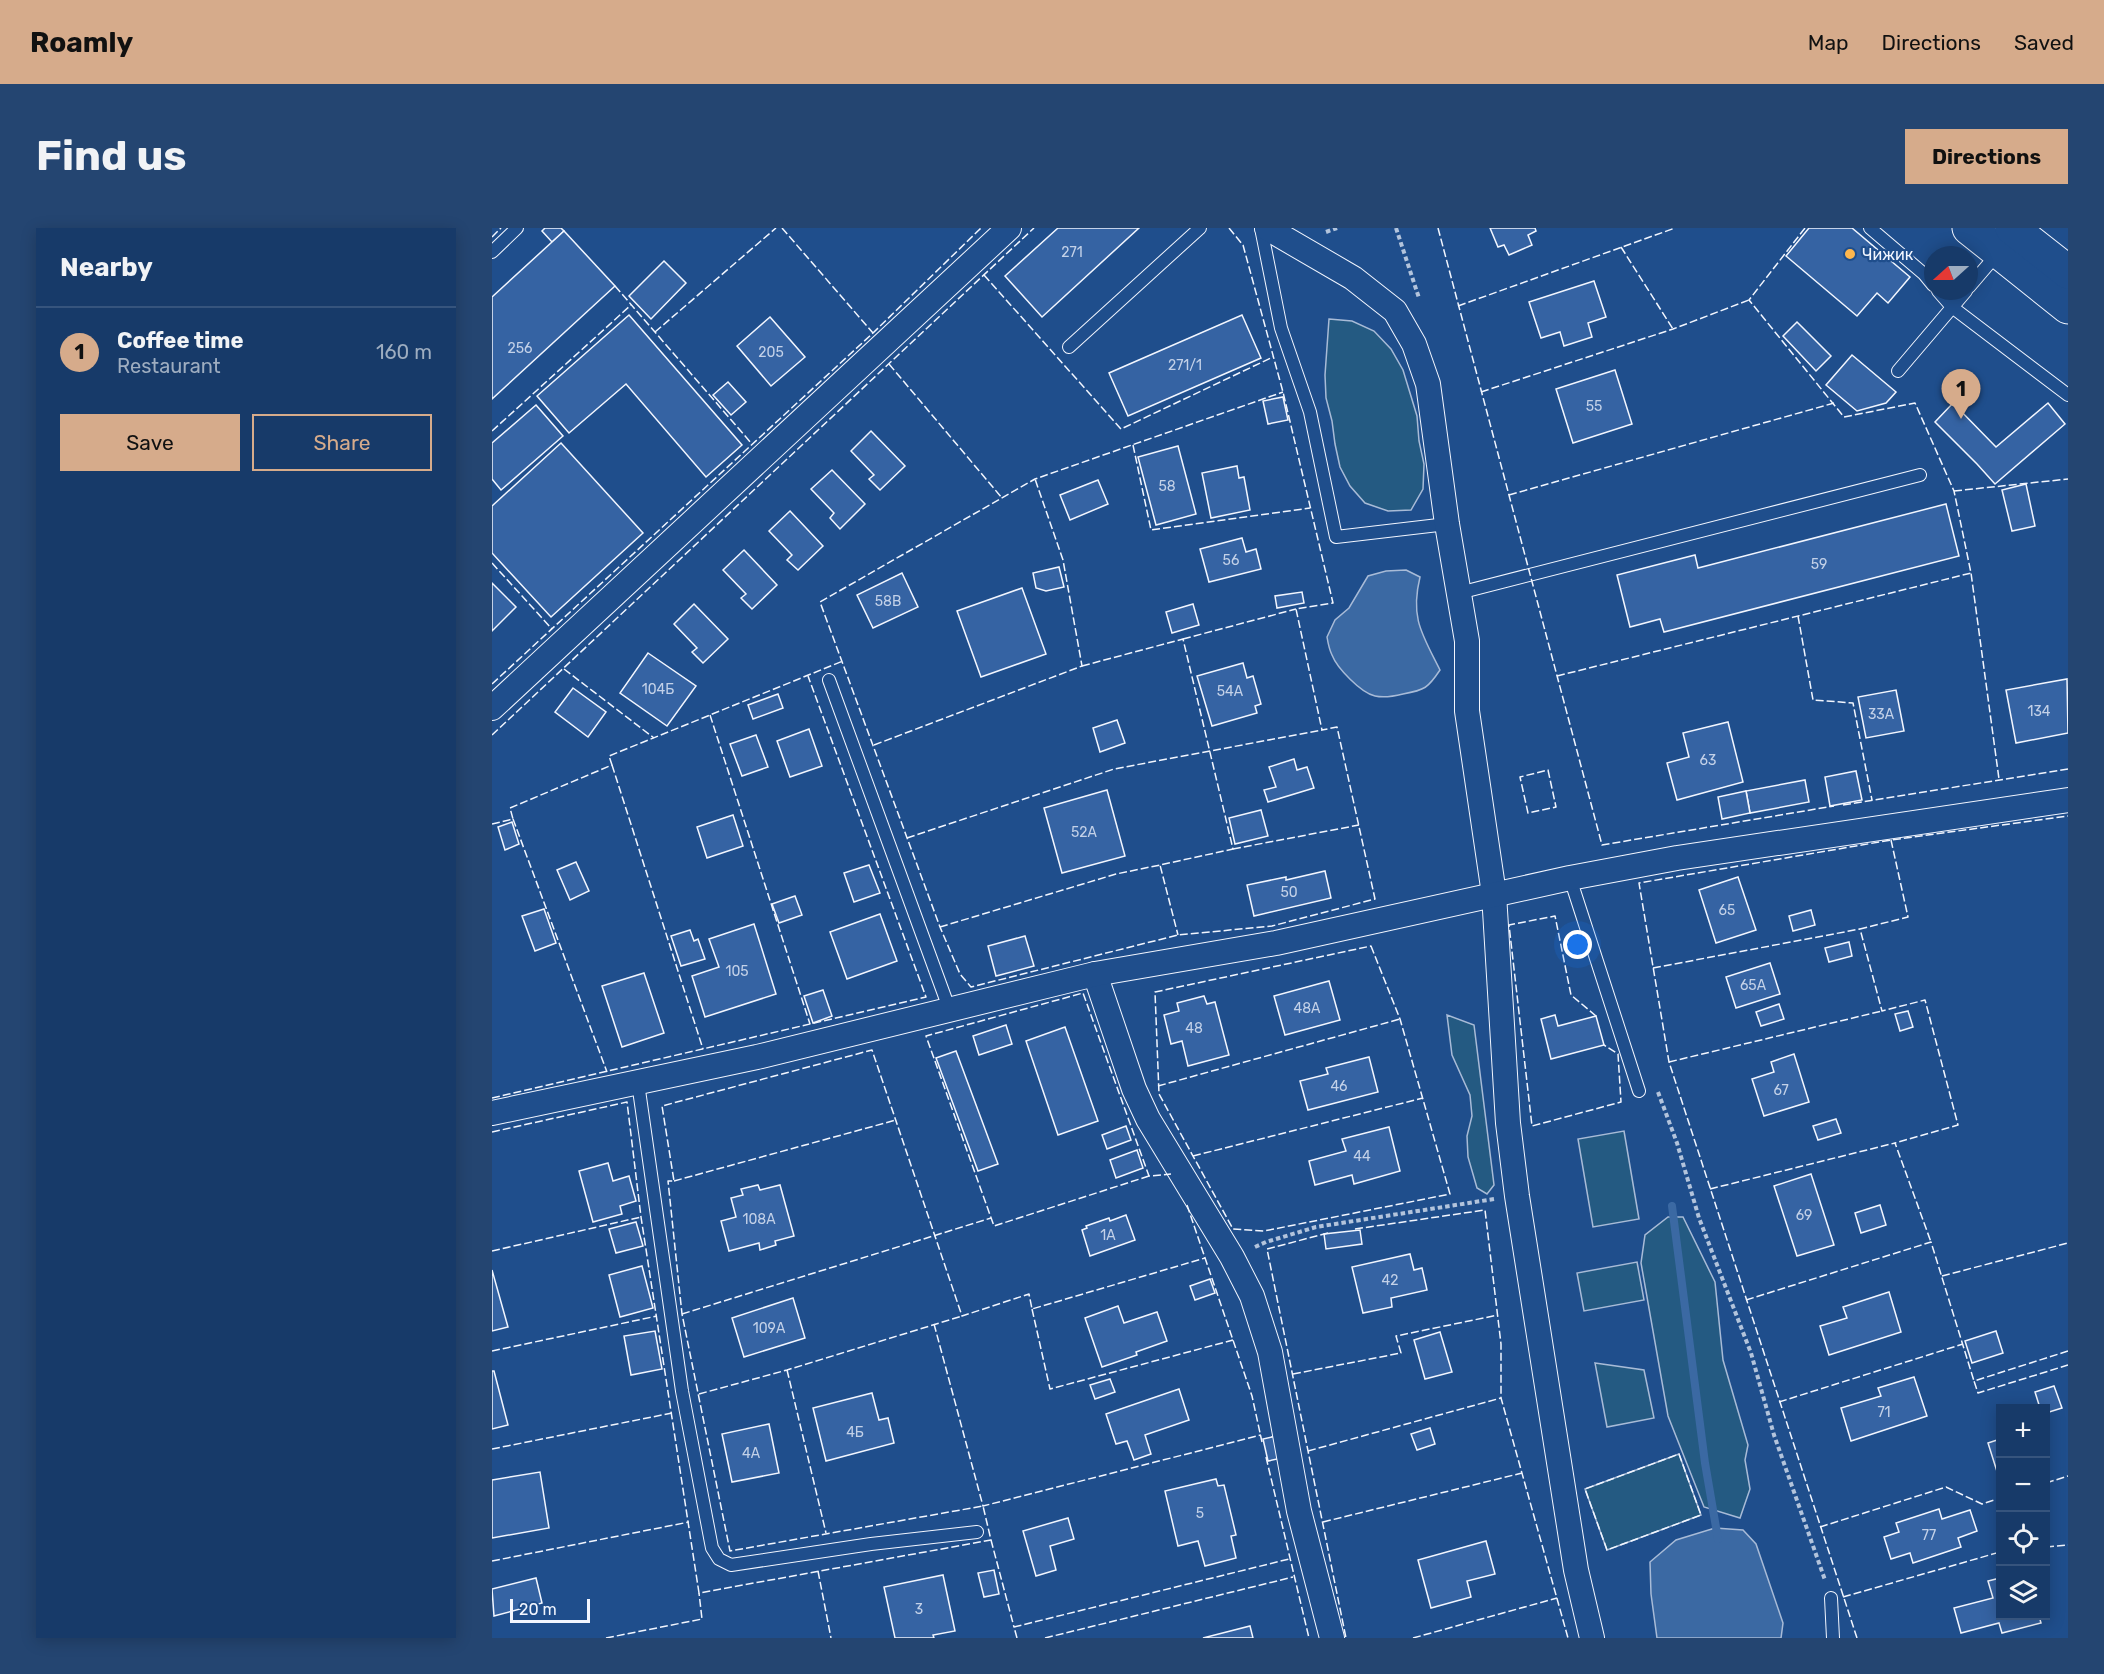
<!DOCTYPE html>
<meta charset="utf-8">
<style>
:root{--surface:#173a69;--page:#244571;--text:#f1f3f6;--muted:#9eadc0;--line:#36547d;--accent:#d6ab8b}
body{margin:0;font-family:Rubik,sans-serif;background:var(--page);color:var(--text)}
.controls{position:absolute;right:18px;bottom:18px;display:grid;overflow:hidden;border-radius:0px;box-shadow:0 3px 15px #0003}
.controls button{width:54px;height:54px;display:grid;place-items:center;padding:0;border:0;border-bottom:2px solid var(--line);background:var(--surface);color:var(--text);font:30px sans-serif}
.compass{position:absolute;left:1432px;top:18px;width:54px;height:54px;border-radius:50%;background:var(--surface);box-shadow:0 3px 15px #0003;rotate:249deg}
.scale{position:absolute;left:18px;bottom:15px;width:80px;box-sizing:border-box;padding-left:6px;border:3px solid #f2f6ff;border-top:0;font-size:16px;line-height:21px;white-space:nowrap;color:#f2f6ff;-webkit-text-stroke:4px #1f4e8c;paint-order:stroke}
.you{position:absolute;left:1086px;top:717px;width:21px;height:21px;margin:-15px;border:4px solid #fff;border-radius:50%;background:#1a73e8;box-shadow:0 0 0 9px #1a73e833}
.badge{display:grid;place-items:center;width:39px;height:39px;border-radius:50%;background:var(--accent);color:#111;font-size:20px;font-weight:700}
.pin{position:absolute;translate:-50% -50px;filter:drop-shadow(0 2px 3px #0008)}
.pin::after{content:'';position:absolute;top:32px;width:21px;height:18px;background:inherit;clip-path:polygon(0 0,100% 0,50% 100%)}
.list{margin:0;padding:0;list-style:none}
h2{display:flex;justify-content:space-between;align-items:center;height:78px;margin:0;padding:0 24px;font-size:26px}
h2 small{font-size:20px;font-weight:400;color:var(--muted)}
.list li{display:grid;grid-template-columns:39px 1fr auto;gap:18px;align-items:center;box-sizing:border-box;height:90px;padding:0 24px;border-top:2px solid var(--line)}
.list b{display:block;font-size:22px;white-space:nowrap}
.list p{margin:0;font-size:20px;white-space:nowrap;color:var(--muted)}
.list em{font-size:20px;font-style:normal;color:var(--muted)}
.actions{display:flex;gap:12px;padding:18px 24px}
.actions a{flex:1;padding:14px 0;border:2px solid var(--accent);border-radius:0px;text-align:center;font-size:21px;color:var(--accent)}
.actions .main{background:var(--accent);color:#111}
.icon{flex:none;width:33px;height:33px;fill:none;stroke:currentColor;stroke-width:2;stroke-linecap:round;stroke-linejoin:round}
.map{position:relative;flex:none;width:1576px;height:1410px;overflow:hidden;border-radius:0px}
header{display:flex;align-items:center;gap:36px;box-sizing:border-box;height:84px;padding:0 30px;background:var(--accent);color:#111}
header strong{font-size:28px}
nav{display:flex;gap:33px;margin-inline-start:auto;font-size:21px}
.intro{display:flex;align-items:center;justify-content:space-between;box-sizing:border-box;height:144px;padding:0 36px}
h1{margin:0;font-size:42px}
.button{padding:15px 27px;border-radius:0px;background:var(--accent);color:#111;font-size:21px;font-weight:700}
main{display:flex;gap:36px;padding:0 36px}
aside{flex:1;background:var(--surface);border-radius:0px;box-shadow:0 3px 15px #0003}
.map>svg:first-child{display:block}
.green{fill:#245a82;stroke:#a8bbd7;stroke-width:1.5}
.water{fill:#3b69a3;stroke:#a8bbd7;stroke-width:1.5}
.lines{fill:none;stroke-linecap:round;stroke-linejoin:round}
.stream{stroke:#3b69a3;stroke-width:8}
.building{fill:#3563a3;stroke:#f2f6ff;stroke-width:1.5}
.service-casing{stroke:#f2f6ff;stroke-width:14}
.minor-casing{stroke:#f2f6ff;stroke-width:26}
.secondary-casing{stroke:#f2f6ff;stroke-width:35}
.path{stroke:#b3c4dc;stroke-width:4;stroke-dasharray:4.5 3;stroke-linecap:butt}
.service{stroke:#1f4e8c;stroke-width:12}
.minor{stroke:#1f4e8c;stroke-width:24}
.secondary{stroke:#1f4e8c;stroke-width:33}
.fence{stroke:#f2f6ff;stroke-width:1.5;stroke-dasharray:8 3;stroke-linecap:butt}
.poi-dot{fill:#ffb74d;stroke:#1f4e8c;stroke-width:2}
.labels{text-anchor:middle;stroke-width:4.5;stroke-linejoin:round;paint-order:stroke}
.number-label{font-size:14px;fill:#c3d1e8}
.poi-label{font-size:16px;fill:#f2f6ff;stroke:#1f4e8c;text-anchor:start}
</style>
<header>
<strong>Roamly</strong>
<nav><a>Map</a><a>Directions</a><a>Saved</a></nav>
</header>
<div class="intro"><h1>Find us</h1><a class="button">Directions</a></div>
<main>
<aside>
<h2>Nearby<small></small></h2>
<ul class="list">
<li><span class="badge">1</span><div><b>Coffee time</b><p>Restaurant</p></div><em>160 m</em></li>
</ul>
<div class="actions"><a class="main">Save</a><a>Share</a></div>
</aside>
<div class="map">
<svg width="1576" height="1410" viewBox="0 0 1576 1410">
<rect width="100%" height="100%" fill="#1f4e8c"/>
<g class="green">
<path d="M837 91 860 93 882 103 899 121 911 142 925 188 927 213 932 236 931 261 919 282 896 283 873 275 858 258 848 239 843 216 840 193 834 170 833 147Z"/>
<path d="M955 787 982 797 1002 957 995 966 985 960 976 929 975 908 980 888 978 867 960 827Z"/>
<path d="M1132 903 1147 991 1101 999 1086 911Z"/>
<path d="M1176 989H1191L1223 1054 1231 1132 1256 1217 1253 1232 1258 1261 1248 1290 1212 1279 1176 1188 1149 1035 1153 1007Z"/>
<path d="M1145 1034 1152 1072 1092 1083 1085 1045Z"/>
<path d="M1103 1135 1152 1142 1162 1190 1115 1199Z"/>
<path d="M1187 1226 1209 1287 1115 1322 1093 1261Z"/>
</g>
<g class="water">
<path d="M914 342 928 349C918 390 930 406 948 442 936 460 933 462 911 466 903 468 892 470 883 468 869 465 845 440 840 427 837 421 836 415 835 409L843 392 857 380 876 348 894 343Z"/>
<path d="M1223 1300 1251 1302 1264 1316 1291 1395 1289 1410H1165L1159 1366 1158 1334 1184 1312Z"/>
</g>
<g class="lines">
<path class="stream" d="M1180 978 1213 1235 1226 1311"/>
</g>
<g class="building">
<path d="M53 0H69L72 3 60 14 50 3Z"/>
<path d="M566 0H647L550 89 513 48Z"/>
<path d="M998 0H1043L1044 3 1036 7 1040 17 1017 27 1012 17 1006 19Z"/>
<path d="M1317 0H1360L1418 49 1396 75 1385 65 1365 88 1294 28Z"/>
<path d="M72 3 123 58 0 171V69Z"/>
<path d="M172 33 194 55 159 91 137 68Z"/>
<path d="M1102 53 1114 89 1096 95 1100 109 1072 118 1068 104 1049 110 1037 74Z"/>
<path d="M137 87 250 217 214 249 134 156 77 205 45 168Z"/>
<path d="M750 87 769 130 636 188 617 145Z"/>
<path d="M278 89 313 129 279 158 245 118Z"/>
<path d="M1305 94 1339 128 1324 143 1291 108Z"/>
<path d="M1360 127 1404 164 1394 175 1365 183 1334 157Z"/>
<path d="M1123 142 1140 196 1081 215 1064 161Z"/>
<path d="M236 154 254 174 239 187 221 167Z"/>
<path d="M791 169 796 192 776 196 771 173Z"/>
<path d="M1461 175 1504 219 1556 175 1573 196 1503 256 1485 236 1443 194Z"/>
<path d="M44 177 71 208 9 262 0 251V215Z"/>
<path d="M379 203 413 238 388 262 377 251 382 247 359 223Z"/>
<path d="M69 215 151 305 59 389 0 325V278Z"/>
<path d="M686 218 704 286 664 297 646 229Z"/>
<path d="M745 238 747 250 752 249 758 282 719 290 710 245Z"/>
<path d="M340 242 373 276 348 301 338 290 342 285 319 261Z"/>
<path d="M606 252 616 276 578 292 568 267Z"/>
<path d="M1534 256 1543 298 1520 303 1510 262Z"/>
<path d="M1454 276 1467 328 1172 404 1168 391 1138 399 1125 347 1203 327 1206 340Z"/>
<path d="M298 283 331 318 306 342 295 332 300 327 277 303Z"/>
<path d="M750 310 754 324 764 321 769 341 717 354 708 321Z"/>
<path d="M252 322 285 357 260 381 249 370 254 366 231 342Z"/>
<path d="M567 339 572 359 554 363 544 360 541 345Z"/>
<path d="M410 345 426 379 381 400 365 367Z"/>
<path d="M0 355 24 379 0 403Z"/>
<path d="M530 360 554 426 489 449 465 383Z"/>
<path d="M810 364 812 375 785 380 783 368Z"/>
<path d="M202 376 236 411 211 435 200 424 205 420 182 396Z"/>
<path d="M701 376 707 397 680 405 674 384Z"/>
<path d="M156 425 204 458 175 498 128 465Z"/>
<path d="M751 435 755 450 761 448 769 476 763 478 765 485 720 498 705 448Z"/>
<path d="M1575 451 1576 505 1524 515 1514 462Z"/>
<path d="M81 460 114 484 96 509 63 484Z"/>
<path d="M1404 462 1412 503 1374 510 1366 469Z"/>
<path d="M286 466 291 480 261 491 256 477Z"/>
<path d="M625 492 633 515 608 524 601 500Z"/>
<path d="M1236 494 1251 554 1185 572 1175 535 1197 529 1191 505Z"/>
<path d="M317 501 330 538 298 549 285 513Z"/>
<path d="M264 507 276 539 250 548 238 516Z"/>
<path d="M802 531 805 542 815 539 822 560 776 574 772 562 784 559 777 539Z"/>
<path d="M1364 543 1370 572 1338 578 1333 549Z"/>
<path d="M1313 552 1317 574 1258 585 1254 563Z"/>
<path d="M615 562 633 628 570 645 552 580Z"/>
<path d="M1254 563 1258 585 1230 591 1226 569Z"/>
<path d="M769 582 776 608 743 616 737 590Z"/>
<path d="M241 587 251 618 215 630 205 599Z"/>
<path d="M20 594 27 616 13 622 6 599Z"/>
<path d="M84 634 97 663 78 672 65 642Z"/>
<path d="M377 637 388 665 362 674 352 645Z"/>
<path d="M833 643 839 670 762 688 755 657 794 649V652Z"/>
<path d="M1246 649 1264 702 1224 715 1207 662Z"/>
<path d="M303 668 310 687 287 695 280 676Z"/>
<path d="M52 681 64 715 43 723 30 688Z"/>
<path d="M1319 682 1323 697 1301 703 1297 688Z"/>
<path d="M388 686 405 733 355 751 338 704Z"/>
<path d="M262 696 284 766 213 789 200 748 227 739 217 711Z"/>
<path d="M198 702 202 713 206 711 213 731 189 738 179 708Z"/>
<path d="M533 708 542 738 504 748 496 718Z"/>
<path d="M1357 714 1360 728 1337 734 1333 720Z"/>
<path d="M1278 735 1288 766 1244 780 1234 749Z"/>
<path d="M152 745 172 805 130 819 110 758Z"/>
<path d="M837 753 848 792 793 807 782 768Z"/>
<path d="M331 762 340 788 321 795 312 768Z"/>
<path d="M712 768 715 776 723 774 737 827 696 838 690 813 679 816 672 787 687 783 685 775Z"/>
<path d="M1287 776 1292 791 1269 798 1264 784Z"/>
<path d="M1416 783 1421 799 1408 803 1403 786Z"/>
<path d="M1063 787 1066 798 1104 788 1112 817 1059 831 1049 791Z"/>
<path d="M514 797 520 816 487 827 481 808Z"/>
<path d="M573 799 606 893 566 907 534 813Z"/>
<path d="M464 823 506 936 486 943 444 830Z"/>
<path d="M1302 826 1317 874 1272 888 1260 851 1282 844 1279 834Z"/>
<path d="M877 829 886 864 816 882 808 853 836 846 834 840Z"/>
<path d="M1344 891 1349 905 1326 912 1321 898Z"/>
<path d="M634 898 639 912 615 921 610 907Z"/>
<path d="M897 899 908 943 862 956 860 947 823 957 817 933 854 923 850 911Z"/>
<path d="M645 922 651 940 624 950 618 932Z"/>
<path d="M116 935 121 953 137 948 144 973 128 978 130 986 101 994 87 943Z"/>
<path d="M1319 946 1342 1017 1305 1028 1282 958Z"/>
<path d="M266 957 268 962 288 957 302 1008 283 1013 284 1017 268 1022 267 1015 237 1023 229 993 244 989 239 970 251 967 249 961Z"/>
<path d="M1388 977 1394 997 1369 1005 1363 985Z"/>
<path d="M634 987 643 1012 598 1028 590 1002 595 1000 594 998 617 990 618 993Z"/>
<path d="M144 994 151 1018 124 1025 117 1001Z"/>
<path d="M868 1002 870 1016 834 1021 832 1006Z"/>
<path d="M918 1026 922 1042 930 1040 935 1062 899 1070 900 1079 871 1085 860 1039Z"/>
<path d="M150 1038 161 1080 128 1089 117 1047Z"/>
<path d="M0 1042 16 1099 0 1103Z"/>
<path d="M718 1051 723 1065 703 1072 698 1058Z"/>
<path d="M1397 1064 1409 1104 1337 1127 1328 1098 1355 1090 1351 1079Z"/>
<path d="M301 1070 313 1110 252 1129 240 1090Z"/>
<path d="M626 1078 632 1095 665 1084 675 1113 644 1124 645 1127 610 1139 593 1090Z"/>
<path d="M163 1103 170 1141 139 1147 132 1108Z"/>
<path d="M1504 1103 1511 1125 1480 1135 1473 1113Z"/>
<path d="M948 1104 960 1144 933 1151 922 1112Z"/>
<path d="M0 1143H2L16 1197 0 1201Z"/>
<path d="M1422 1149 1435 1188 1359 1213 1349 1180 1389 1168 1386 1160Z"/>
<path d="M618 1151 623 1164 603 1171 598 1157Z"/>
<path d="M1562 1158 1570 1180 1554 1185V1180H1548L1543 1164Z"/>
<path d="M687 1161 697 1192 653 1207 659 1226 642 1232 635 1213 624 1216 614 1186Z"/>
<path d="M380 1165 387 1192 396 1190 402 1215 334 1233 321 1180Z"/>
<path d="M277 1196 287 1245 240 1254 230 1206Z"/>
<path d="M938 1200 943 1216 925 1222 919 1206Z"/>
<path d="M784 1208 790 1230 776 1233 771 1211Z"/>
<path d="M1508 1211V1253L1496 1215Z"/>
<path d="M48 1244 57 1300 0 1310V1252Z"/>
<path d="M724 1251 726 1258 732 1257 744 1307 739 1308 744 1330 713 1338 706 1313 686 1318 673 1263Z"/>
<path d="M1447 1281 1450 1291 1478 1282 1485 1303 1466 1310 1469 1319 1421 1335 1418 1325 1399 1331 1392 1309 1407 1304 1404 1295Z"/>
<path d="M576 1290 582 1311 558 1318 564 1342 544 1348 531 1303Z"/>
<path d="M994 1313 1003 1346 975 1353 979 1369 939 1380 926 1332Z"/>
<path d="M502 1342 507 1366 492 1369 486 1345Z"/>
<path d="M451 1347 463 1403 441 1407 442 1410H403L392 1359Z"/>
<path d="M44 1350 50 1375 2 1388 0 1361Z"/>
<path d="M1508 1350V1388H1547L1549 1395 1510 1405 1507 1395 1469 1405 1462 1380 1501 1370 1496 1353Z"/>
<path d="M758 1398 761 1410H711Z"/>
</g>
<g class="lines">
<defs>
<g id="service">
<path d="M769 0 789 100 818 184 844 309 955 296"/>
<path d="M1378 0 1432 46 1441 57"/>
<path d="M0 24 25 0"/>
<path d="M1477 59 1506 25"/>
<path d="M1446 63 1460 79 1576 167"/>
<path d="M577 119 708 0"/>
<path d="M1406 143 1474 63"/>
<path d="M967 365 1428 247"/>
<path d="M337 452 457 780"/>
<path d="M1078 650 1147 863"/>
<path d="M146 855 190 1163 220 1320 227 1331 239 1337 379 1316 485 1304"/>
<path d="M1339 1370 1341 1410"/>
</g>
<g id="minor">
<path d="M775 0 861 50 903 83 922 116 936 156 955 296 975 413V483L1002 666 1016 895 1025 968 1084 1342 1100 1410"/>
<path d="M0 480 517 0"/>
<path d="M603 746 642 861 656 891 740 1029 760 1068 778 1124 807 1283 840 1410"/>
<path d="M0 885 265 829 603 746 784 715 1078 650 1185 630 1576 572"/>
</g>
<g id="secondary">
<path d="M1477 0 1576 79"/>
<path d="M1520 0 1576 44"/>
</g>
</defs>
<use href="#service" class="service-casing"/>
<use href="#minor" class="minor-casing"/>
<use href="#secondary" class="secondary-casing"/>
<g class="path">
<path d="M904 0 927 70"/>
<path d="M834 4 845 0"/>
<path d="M1166 864 1185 915 1207 990 1259 1125 1282 1207 1333 1352"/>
<path d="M763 1019 774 1014 824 999 1002 971"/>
</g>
<use href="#service" class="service"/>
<use href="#minor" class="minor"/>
<use href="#secondary" class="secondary"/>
<g class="fence">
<path d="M290 0 381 105"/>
<path d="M737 0 751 17 791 164 841 375 804 381 830 502 845 499 883 671 780 698 686 707 479 759 468 746 448 699 328 374 543 251 791 164"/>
<path d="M946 0 1110 617 1342 578"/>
<path d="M1313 0 1257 72 1352 189 1423 175 1462 263 1479 345 1507 551"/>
<path d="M0 9 9 0"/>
<path d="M1129 19 1181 101"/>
<path d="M492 47 629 201 781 129"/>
<path d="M123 58 260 216"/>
<path d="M966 78 1183 0"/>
<path d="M163 104 284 0"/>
<path d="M397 136 510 270"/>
<path d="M989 164 1181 101 1257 72"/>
<path d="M0 203 139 77"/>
<path d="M641 217 659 302 818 280"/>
<path d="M1462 263 1576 251"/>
<path d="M1017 267 1342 175"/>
<path d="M0 335 60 401"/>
<path d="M1306 388 1321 472 1361 475 1380 572"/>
<path d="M691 411 804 381"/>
<path d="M590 438 691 411 741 621 668 637 686 707"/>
<path d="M72 441 162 510"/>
<path d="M1065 448 1479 345"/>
<path d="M0 456 381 105 489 0"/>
<path d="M218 487 318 796"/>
<path d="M0 507 542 0"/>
<path d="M382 517 590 438 571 332 543 251"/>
<path d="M120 537 211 821"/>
<path d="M1056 542 1064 579 1036 585 1028 549Z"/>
<path d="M1351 577 1576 541"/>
<path d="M21 591 115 844"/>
<path d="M0 596 21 591 18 580 120 537 117 528 351 433"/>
<path d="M415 610 622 541 830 502"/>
<path d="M1399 612 1416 689 1368 701 1390 783 1433 772 1466 897 1403 915"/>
<path d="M741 621 867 597"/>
<path d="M448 699 624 646 668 637"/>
<path d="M879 718 908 791 958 966 772 1003 741 1001 667 866 663 764Z"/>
<path d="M1161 740 1368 701"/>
<path d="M1104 788 1079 767 1063 688 1017 697 1040 898 1129 874 1126 826 1112 817"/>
<path d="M1177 834 1390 783"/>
<path d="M666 858 908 791"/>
<path d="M0 870 434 769 316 448"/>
<path d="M0 904 135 874 149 989 207 1365 499 1312 491 1278 238 1323 190 1086 176 953H182L170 878 380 822 470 1088 537 1066 540 1081 713 1030"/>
<path d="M701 928 931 870"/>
<path d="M657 948 502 998 434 808 591 765 657 948 679 946"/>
<path d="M182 953 404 892"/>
<path d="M1218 961 1403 915 1439 1014"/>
<path d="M695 977 760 1168 770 1214"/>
<path d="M863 1001 993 982 1009 1116V1170L1076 1410"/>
<path d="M836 1005 775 1021 854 1410"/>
<path d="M0 1023 149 989"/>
<path d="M1450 1048 1576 1015"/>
<path d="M1254 1072 1439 1014 1482 1153"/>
<path d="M540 1081 558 1161 741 1112"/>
<path d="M190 1086 499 990"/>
<path d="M442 1096 491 1278 769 1207"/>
<path d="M0 1123 165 1088"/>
<path d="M1576 1123 1482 1153 1486 1165 1576 1137"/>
<path d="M295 1142 334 1305"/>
<path d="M801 1146 909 1125 904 1108 1006 1087"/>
<path d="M207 1166 295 1142 470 1088"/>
<path d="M1287 1174 1471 1116"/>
<path d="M0 1221 180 1185"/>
<path d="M816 1223 1009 1170"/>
<path d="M1187 1226 1209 1287 1115 1322 1093 1261Z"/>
<path d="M774 1229 817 1410"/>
<path d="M1554 1255 1576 1248"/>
<path d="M831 1294 1030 1245"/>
<path d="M1328 1299 1454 1259 1490 1276 1508 1270"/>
<path d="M499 1312 522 1399"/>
<path d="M1554 1319 1576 1317"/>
<path d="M0 1333 197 1294"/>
<path d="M326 1343 339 1410"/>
<path d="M1351 1369 1508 1324"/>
<path d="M114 1410 210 1391 207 1365"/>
<path d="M525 1410 522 1399 797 1331"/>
<path d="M553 1410 801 1349"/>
<path d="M921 1410 1065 1370"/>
<path d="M1365 1410 1177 834 1147 655 1399 612 1576 588"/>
</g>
</g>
<circle class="poi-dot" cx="1358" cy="26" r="6"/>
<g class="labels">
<g class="number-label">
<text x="580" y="29">271</text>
<text x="28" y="125">256</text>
<text x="279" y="129">205</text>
<text x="693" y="142">271/1</text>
<text x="1102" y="183">55</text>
<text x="675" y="263">58</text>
<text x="739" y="337">56</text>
<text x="1327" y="341">59</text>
<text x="396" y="378">58В</text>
<text x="166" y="466">104Б</text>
<text x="738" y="468">54А</text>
<text x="1547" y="488">134</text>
<text x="1389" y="491">33А</text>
<text x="1216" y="537">63</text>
<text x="592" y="609">52А</text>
<text x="797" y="669">50</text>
<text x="1235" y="687">65</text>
<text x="245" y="748">105</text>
<text x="1261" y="762">65А</text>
<text x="815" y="785">48А</text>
<text x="702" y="805">48</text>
<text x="847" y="863">46</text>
<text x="1289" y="867">67</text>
<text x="870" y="933">44</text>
<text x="1312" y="992">69</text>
<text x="267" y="996">108А</text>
<text x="616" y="1012">1А</text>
<text x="898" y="1057">42</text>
<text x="277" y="1105">109А</text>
<text x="1392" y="1189">71</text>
<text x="363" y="1209">4Б</text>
<text x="259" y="1230">4А</text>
<text x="708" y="1290">5</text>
<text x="1437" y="1312">77</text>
<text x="427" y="1386">3</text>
</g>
<g class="poi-label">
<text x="1370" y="32">Чижик</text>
</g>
</g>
</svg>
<div class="controls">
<button>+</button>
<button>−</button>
<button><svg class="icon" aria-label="locate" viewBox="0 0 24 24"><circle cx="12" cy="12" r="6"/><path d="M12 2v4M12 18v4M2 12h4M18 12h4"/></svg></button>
<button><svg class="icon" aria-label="layers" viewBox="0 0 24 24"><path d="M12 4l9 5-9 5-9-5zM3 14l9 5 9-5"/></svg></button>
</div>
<svg class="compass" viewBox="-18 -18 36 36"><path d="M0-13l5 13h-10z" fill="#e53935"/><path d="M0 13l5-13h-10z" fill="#9eadc0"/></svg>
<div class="scale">20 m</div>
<div class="you"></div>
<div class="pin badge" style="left:1469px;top:191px">1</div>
</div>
</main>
